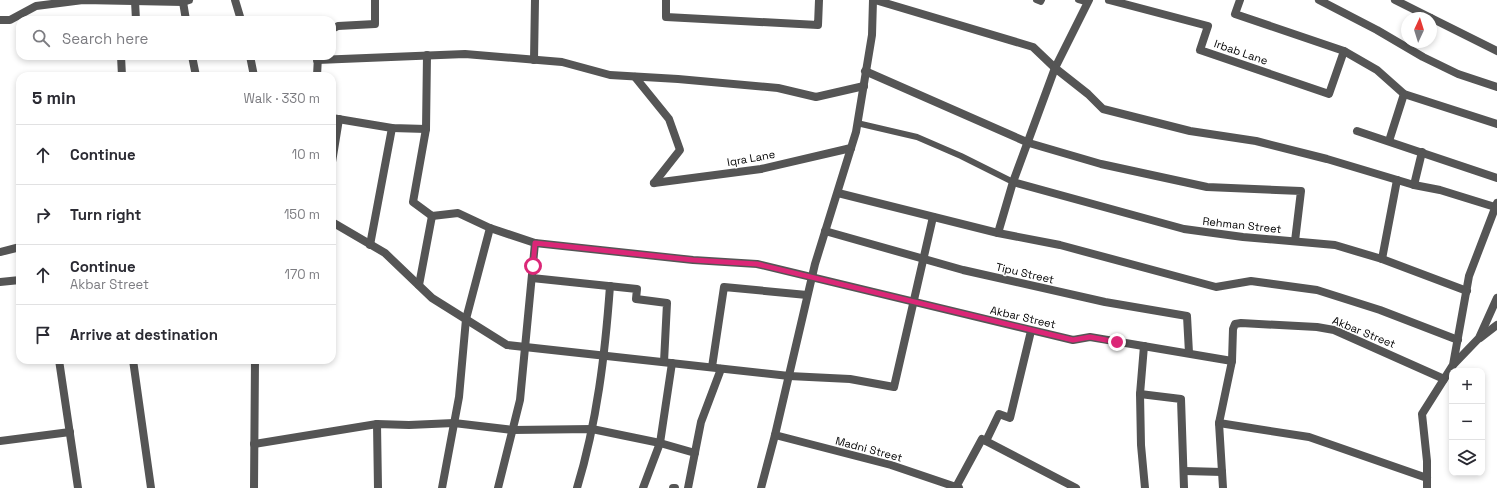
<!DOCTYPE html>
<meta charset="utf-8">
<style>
:root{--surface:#fff;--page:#f7f7f7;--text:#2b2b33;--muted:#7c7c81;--line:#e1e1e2}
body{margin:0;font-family:"Space Grotesk",sans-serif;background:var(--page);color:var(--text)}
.controls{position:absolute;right:12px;bottom:12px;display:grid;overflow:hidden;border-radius:8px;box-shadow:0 2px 6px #0003}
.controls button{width:36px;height:36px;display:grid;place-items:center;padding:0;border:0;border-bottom:1px solid var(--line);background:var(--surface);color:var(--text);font:20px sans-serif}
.compass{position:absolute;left:1401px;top:12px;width:36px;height:36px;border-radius:50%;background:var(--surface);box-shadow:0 2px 6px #0003;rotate:4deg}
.stop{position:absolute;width:12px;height:12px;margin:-9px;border:3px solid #db2777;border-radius:50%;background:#fff}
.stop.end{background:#db2777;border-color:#fff;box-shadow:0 1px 4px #0008}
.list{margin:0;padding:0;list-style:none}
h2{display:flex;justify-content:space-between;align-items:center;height:52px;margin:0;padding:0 16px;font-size:17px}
h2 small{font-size:13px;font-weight:400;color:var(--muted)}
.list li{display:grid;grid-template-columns:26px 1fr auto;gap:12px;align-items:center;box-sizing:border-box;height:60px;padding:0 16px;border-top:1px solid var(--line)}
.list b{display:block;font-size:15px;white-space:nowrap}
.list p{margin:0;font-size:13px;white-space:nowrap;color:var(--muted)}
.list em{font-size:13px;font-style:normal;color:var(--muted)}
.icon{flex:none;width:22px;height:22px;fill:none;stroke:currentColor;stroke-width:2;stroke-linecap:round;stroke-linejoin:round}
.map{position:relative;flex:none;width:1497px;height:488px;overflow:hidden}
.search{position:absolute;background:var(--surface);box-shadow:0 2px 6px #0003;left:16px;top:16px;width:320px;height:44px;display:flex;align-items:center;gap:10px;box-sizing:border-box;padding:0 14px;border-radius:12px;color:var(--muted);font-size:15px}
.panel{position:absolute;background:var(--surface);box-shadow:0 2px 6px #0003;left:16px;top:72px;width:320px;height:292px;border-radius:12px}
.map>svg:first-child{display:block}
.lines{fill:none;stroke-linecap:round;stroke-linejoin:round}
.service{stroke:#555;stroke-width:6}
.minor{stroke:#555;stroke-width:8}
.tertiary{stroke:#555;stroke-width:8}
.route{stroke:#db2777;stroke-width:5}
.labels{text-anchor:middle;stroke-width:3;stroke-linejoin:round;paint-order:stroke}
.street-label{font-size:11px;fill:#000;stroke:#fff}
</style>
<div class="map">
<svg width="1497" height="488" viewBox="0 0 1497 488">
<rect width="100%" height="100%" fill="#fff"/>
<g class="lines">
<g class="service">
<path d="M1036 0 1041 2 1042 0"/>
<path d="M1078 0 1088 3"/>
<path d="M857 123 917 137 961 156 1013 182"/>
</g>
<g class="minor">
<path d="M235 0 241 20"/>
<path d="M666 0V17L818 25 819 0"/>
<path d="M875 0 1033 47 1055 68 1089 0"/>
<path d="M1109 0 1208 26 1200 50 1329 94 1344 51"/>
<path d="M1240 0 1235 14 1344 51 1377 70 1404 94 1497 124"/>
<path d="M1319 0 1377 30 1423 57 1458 74 1497 87"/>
<path d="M1395 0 1431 18"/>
<path d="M135 1 136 20"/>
<path d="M1431 18 1497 51"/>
<path d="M0 20H10L36 6 83 0 183 2"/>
<path d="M186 20 183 2 189 0"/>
<path d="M332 29 338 26 375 24V0"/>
<path d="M427 55 426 129 413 202 432 216 458 213 490 228 535 243 693 260 757 264 1073 340 1090 337 1232 361"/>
<path d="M121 56 122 76"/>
<path d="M192 56 196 76"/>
<path d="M250 56 254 76"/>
<path d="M317 60 465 54 562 62 610 75 678 79 778 88 816 97 864 86"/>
<path d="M534 60 535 0"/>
<path d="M865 71 1029 143 1101 164 1207 187 1301 191 1295 241"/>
<path d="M317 76 318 56"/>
<path d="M635 77 669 119 680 150 654 183"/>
<path d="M332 118 392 128 426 129"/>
<path d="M1357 131 1497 178"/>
<path d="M1389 141 1404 94"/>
<path d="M332 162 339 119"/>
<path d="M1013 182 1184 229 1243 237 1335 245 1382 259 1467 291"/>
<path d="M654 183 761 169 851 148"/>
<path d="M1414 185 1422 152"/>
<path d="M838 193 998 233 1013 182 1055 68 1088 94 1103 109 1190 131 1256 141 1327 159 1414 185 1440 190 1495 207"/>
<path d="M332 222 385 253 432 298 507 345 789 376 850 379 894 387 933 217"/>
<path d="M825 231 963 270 1105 302 1187 316 1189 353"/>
<path d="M998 233 1060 245 1216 287 1251 281 1317 290 1380 310 1458 340"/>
<path d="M370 245 392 128"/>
<path d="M0 252 20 247"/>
<path d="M1382 259 1397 180"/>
<path d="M532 278 637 289 636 299 667 303 664 362"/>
<path d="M0 282 20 280"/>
<path d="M419 285 432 216"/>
<path d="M1480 338 1497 325"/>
<path d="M1144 346 1140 394 1181 399 1184 488"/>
<path d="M59 360 78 488"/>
<path d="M133 360 151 488"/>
<path d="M1454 364 1479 338 1497 298"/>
<path d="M712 367 724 287 807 295"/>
<path d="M1140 394 1141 445 1145 488"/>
<path d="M1219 423 1309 437 1427 478"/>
<path d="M377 424 378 488"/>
<path d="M775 435 891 465 959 488"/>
<path d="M0 441 70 432"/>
<path d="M986 441 999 414 1010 418 1031 331"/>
<path d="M254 444 377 424 409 425 454 423 513 430 592 429 660 443 695 453"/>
<path d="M1185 471 1222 472"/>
<path d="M956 487 982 439 1076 488"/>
<path d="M254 488 255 360"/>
<path d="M442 488 459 397 466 319 490 228"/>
<path d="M498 488 520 400 535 243"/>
<path d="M577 488C597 422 605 355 610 286"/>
<path d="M643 488 660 443 672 363"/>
<path d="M673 488H675"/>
<path d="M688 488 701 422 721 369"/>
<path d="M1223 488 1219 423 1232 361 1233 329 1235 324 1241 323 1317 327 1334 330 1444 379"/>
<path d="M1427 488V461L1422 414 1453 365 1469 276 1497 203"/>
</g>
<path class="tertiary" d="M761 488 775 435 815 264 856 132 872 35 873 0"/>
</g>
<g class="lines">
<path class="route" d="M533 266 535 243 693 260 757 264 1073 340 1090 337 1117 342"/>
</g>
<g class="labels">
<g class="street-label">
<text transform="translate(1241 52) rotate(19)" y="4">Irbab Lane</text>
<text transform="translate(751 158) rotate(-10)" y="4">Iqra Lane</text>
<text transform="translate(1242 225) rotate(6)" y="4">Rehman Street</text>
<text transform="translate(1025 273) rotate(13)" y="4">Tipu Street</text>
<text transform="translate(1023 317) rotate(13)" y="4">Akbar Street</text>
<text transform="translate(1364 332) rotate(22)" y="4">Akbar Street</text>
<text transform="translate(869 449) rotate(15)" y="4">Madni Street</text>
</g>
</g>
</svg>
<div class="controls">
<button>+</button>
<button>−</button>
<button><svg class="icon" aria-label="layers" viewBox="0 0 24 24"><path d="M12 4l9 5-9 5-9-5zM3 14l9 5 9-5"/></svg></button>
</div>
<svg class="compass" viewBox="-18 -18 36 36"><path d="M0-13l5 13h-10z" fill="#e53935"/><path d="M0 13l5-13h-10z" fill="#7c7c81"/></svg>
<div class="stop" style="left:533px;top:266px"></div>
<div class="stop end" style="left:1117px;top:342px"></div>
<div class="search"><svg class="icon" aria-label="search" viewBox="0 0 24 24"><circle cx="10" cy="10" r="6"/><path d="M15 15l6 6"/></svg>Search here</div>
<section class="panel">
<h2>5 min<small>Walk · 330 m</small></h2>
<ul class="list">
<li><svg class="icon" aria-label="ahead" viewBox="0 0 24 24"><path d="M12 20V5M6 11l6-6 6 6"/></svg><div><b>Continue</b></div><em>10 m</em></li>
<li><svg class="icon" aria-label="right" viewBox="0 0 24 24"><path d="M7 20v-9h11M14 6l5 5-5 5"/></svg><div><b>Turn right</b></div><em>150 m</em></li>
<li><svg class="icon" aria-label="ahead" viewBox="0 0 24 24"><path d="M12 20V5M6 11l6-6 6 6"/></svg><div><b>Continue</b><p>Akbar Street</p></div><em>170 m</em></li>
<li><svg class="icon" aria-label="arrive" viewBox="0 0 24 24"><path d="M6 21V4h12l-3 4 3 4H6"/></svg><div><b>Arrive at destination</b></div></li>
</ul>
</section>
</div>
